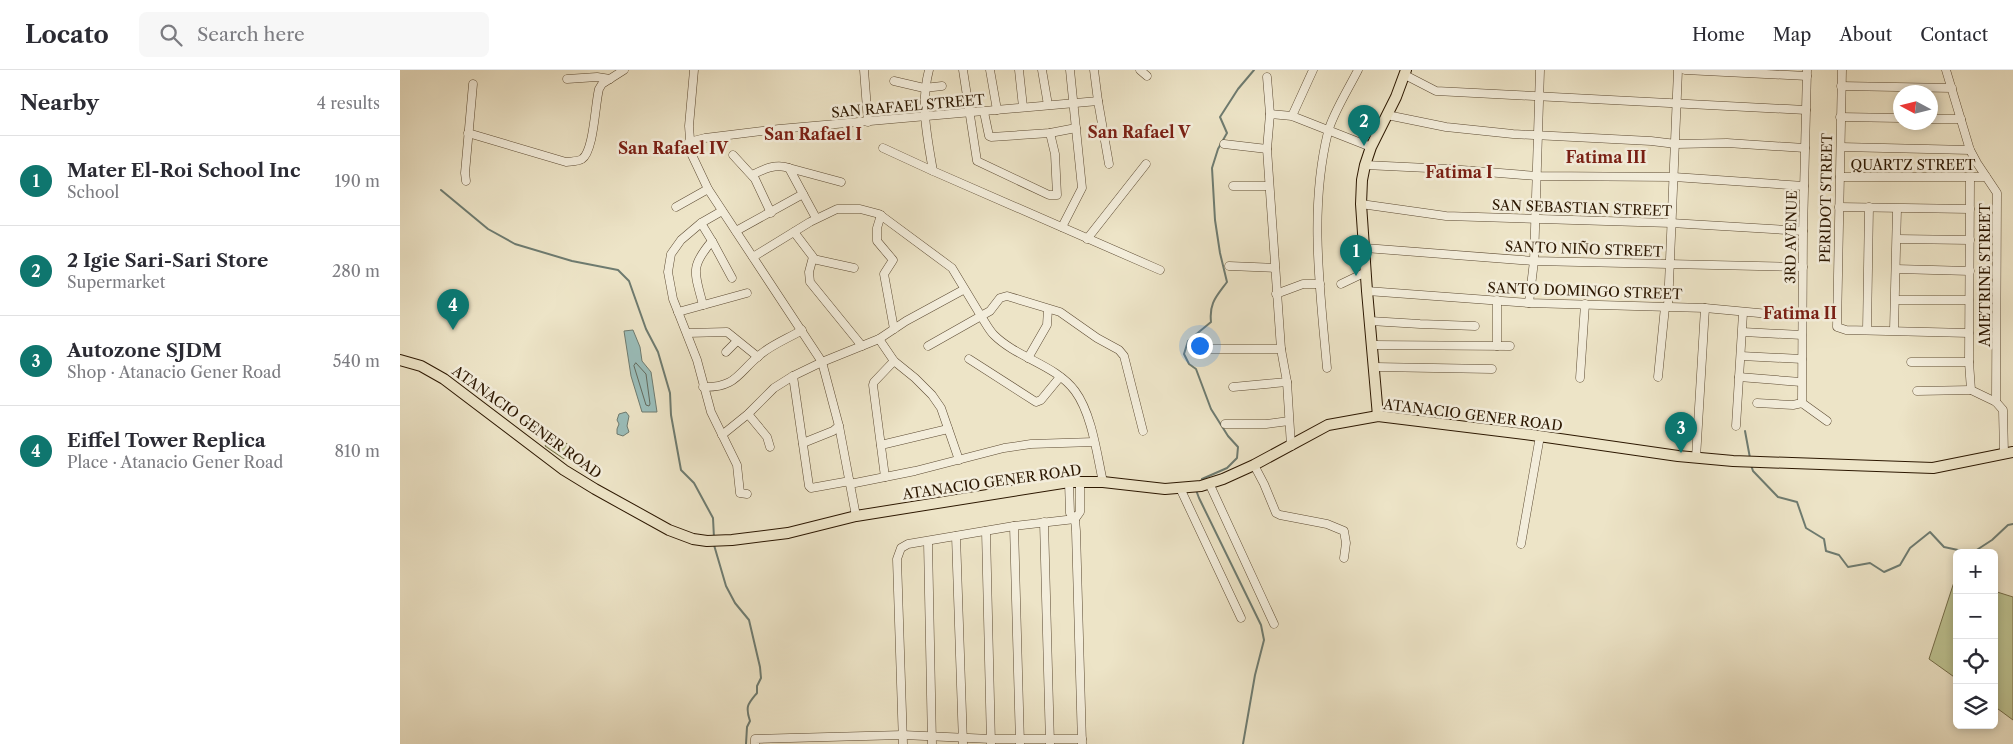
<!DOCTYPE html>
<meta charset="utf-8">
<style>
:root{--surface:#fff;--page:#f7f7f7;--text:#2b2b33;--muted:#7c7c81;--line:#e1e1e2;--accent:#0f766e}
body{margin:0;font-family:"Libre Caslon Text",serif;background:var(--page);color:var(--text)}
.controls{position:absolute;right:15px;bottom:15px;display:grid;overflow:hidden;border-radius:8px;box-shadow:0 2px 8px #0003}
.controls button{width:45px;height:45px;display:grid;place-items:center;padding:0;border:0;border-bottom:1px solid var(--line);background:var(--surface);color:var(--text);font:25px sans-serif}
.compass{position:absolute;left:1493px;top:15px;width:45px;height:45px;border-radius:50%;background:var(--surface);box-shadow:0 2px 8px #0003;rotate:277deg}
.you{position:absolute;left:799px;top:275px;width:18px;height:18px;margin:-12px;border:4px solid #fff;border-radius:50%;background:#1a73e8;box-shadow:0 0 0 8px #1a73e833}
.badge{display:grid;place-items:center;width:32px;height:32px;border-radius:50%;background:var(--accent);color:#fff;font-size:16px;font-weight:700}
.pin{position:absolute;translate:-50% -41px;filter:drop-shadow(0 1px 2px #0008)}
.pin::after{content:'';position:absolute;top:26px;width:18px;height:15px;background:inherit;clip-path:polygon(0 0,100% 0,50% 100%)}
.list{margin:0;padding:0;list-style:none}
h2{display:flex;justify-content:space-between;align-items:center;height:65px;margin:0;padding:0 20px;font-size:21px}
h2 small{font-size:16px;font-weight:400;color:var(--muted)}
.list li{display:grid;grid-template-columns:32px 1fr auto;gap:15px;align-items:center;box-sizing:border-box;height:90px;padding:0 20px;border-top:1px solid var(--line)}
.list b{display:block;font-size:19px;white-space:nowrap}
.list p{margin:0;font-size:16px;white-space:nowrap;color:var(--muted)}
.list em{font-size:16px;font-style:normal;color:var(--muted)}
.icon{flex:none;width:28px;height:28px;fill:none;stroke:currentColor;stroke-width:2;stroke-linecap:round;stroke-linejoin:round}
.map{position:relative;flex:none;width:1613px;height:674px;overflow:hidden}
header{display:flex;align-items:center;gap:30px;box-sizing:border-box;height:70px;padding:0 25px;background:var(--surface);border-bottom:1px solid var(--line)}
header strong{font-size:24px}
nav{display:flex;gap:28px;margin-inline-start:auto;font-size:18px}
.search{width:350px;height:45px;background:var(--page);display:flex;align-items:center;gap:12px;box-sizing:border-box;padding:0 18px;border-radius:8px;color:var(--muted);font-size:19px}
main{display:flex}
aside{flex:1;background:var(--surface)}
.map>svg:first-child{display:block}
.green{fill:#bdc392;stroke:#746d49}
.water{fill:#9abebb;stroke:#6e7b70}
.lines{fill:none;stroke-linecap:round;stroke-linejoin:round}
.shore{stroke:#636a5e;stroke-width:1}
.stream{stroke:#6e7b70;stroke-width:2}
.minor-casing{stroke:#5c4a32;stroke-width:9}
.major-casing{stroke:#2c1700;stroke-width:12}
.minor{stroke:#f3eddb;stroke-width:8}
.major{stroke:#ede4c7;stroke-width:10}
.labels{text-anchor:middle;stroke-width:5;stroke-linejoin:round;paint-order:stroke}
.street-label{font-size:14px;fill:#2c1700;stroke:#f3eddb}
.quarter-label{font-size:16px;font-weight:bold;fill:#7a1f14;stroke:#f3eddb}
</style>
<header>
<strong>Locato</strong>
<div class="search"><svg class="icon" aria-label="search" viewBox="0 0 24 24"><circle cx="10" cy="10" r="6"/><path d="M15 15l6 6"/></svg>Search here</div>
<nav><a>Home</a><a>Map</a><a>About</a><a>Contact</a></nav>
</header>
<main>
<aside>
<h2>Nearby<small>4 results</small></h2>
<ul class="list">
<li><span class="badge">1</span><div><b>Mater El-Roi School Inc</b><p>School</p></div><em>190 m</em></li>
<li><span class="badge">2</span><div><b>2 Igie Sari-Sari Store</b><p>Supermarket</p></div><em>280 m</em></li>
<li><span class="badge">3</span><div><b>Autozone SJDM</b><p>Shop · Atanacio Gener Road</p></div><em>540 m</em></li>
<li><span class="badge">4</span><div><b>Eiffel Tower Replica</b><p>Place · Atanacio Gener Road</p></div><em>810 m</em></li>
</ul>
</aside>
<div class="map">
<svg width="1613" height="674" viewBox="0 0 1613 674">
<rect width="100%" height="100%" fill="#ede4c7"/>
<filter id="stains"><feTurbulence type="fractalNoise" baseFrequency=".004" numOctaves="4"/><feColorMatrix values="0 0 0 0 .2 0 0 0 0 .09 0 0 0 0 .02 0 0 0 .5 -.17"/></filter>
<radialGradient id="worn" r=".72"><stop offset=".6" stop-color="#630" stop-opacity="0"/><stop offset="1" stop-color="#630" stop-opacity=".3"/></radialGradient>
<g class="green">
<path d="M152 364 172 377 164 389 145 376Z"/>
<path d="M1555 509H1557V609L1529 589Z"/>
<path d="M1594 521 1613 527V650L1594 636Z"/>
</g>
<g class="water">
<path d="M233 260 240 277 242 291 251 302 257 342H242L231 306 224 261Z"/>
<path d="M226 342 229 346 227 356 229 362 223 366 217 364V359L219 354 217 350 219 344Z"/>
</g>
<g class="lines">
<path class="shore" d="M236 293 246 304 250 334 249 336 246 335 234 296Z"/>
<g class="stream">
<path d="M41 120 88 159 115 174 172 191 218 200 229 211 246 259 258 282 270 323 271 345 281 400 294 413 313 448 314 468"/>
<path d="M1345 361 1350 388"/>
<path d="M1351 395 1353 401 1378 427 1397 432 1406 458 1424 469 1426 481 1439 485 1448 497 1470 493 1484 502 1500 495 1510 478 1530 462 1544 477 1572 483 1592 470 1608 455 1613 454"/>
<path d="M802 409 827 398 837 388 838 377 828 366 811 339 796 299 789 294 784 284 788 271 811 252C809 233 816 227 827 212L820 183 815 150 812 98 818 79 827 63 820 47 838 19 854 0"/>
<path d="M796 420 799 428 861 555 864 570 855 605 843 674"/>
<path d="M314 475 326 516 335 533 349 550 360 597 361 608 357 616V623C348 634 345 636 350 651L347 657 346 674"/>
</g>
<defs>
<g id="minor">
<path d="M294 0 289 56 291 83 308 119 422 292 439 356 456 446"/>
<path d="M464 0 468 52"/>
<path d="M529 0C520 34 527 66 533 101L760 200"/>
<path d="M563 0 577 91 649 125H657L655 84 650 63"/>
<path d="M590 0 597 40"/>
<path d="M619 0 623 37"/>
<path d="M642 0 648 35"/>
<path d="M740 0 747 6"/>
<path d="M1285 0 1407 6"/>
<path d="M1407 0 1403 161 1402 333 1427 351"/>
<path d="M1442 0 1437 257 1446 260 1569 263"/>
<path d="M1546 0 1570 80 1577 93 1597 123 1596 332"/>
<path d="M1005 5 1036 21 1406 40"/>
<path d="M867 7 870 44"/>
<path d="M167 9 197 7 210 9"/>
<path d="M494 11 524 18 542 16"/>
<path d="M1441 16 1552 18"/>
<path d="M698 31 709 94"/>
<path d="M584 42 589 66 591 67 650 63 676 58"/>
<path d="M987 45 1046 57 1113 64 1251 71 1276 74 1327 73 1405 78"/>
<path d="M892 46 913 0"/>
<path d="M1440 47 1500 48"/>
<path d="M1530 49H1561"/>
<path d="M68 63 166 92C171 91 177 92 182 89 194 81 195 34 199 19L202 14 224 0"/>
<path d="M289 72 305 68 379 59 698 31 694 0"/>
<path d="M824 74 867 79"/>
<path d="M1441 77 1570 80"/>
<path d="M483 78 533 101"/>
<path d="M333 85 355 109 371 143"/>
<path d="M965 95 1049 99 1137 106 1274 107 1404 116"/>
<path d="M389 98 441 112"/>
<path d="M352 105C364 99 376 93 389 98L403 124"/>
<path d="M1440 107H1586"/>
<path d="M1570 109 1569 292 1571 320 1596 332 1603 340 1604 384"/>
<path d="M66 111 65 103 73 14"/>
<path d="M833 116H869"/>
<path d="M961 134 1046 146 1271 153 1403 161"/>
<path d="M276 137 308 119"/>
<path d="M1439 137 1570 139"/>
<path d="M322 141 301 153 281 170 271 184 268 202 273 229 297 290 311 342 337 395 340 423 347 424"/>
<path d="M481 145 477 158V171L493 190 484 204 494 259"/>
<path d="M301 153 312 171 332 208"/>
<path d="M662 157 682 118 670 0"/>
<path d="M336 161 403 124 416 148"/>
<path d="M394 162 413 187 409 202 410 212 462 276"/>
<path d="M687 169 746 94"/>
<path d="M1497 169 1570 170"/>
<path d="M965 178 1134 191 1403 197"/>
<path d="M353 187 410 152 437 139H460L479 144 552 198 581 246 590 241 600 228 607 226 660 242 697 268 719 280 724 286 743 361"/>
<path d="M413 189 454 198"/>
<path d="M829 196 875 198"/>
<path d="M1496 199 1570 201"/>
<path d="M941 214 966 202"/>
<path d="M967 221 1129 233 1305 238 1402 247"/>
<path d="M876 224 903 214H920"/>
<path d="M1496 230H1569"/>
<path d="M1129 233 1134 191 1140 0"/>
<path d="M303 235C295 203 289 198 312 171"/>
<path d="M1268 237 1278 0"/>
<path d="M278 242 347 223"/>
<path d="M970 251 1020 254 1075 256"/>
<path d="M1467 260 1469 137"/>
<path d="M1494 260 1497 139"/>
<path d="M1343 262 1402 265"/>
<path d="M287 263 327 262 358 287"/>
<path d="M479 269 494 291 515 308 532 325 541 338 559 390"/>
<path d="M973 275 1110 276"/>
<path d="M528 276 581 246C585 252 589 260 594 265 617 288 656 295 675 321 692 344 697 385 703 412"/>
<path d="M1097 276V230"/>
<path d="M798 279H881"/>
<path d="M326 282 337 271"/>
<path d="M1341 286 1402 289"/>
<path d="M628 288 647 255 648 239"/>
<path d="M569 289 636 332 641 330 660 307"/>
<path d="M1511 292H1569"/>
<path d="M975 297 1092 299"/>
<path d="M927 298C920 219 909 139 928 62 932 45 950 16 958 0"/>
<path d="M393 306 409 416 411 418 450 411"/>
<path d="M1258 307 1265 237"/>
<path d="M1339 307 1401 312"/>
<path d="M1180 308 1185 234"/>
<path d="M303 317C337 318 338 302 361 284 373 274 389 268 402 260"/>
<path d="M833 317 887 312"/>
<path d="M1517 321 1571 320"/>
<path d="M1357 333 1393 335 1402 333"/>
<path d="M348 344 367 367 370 377"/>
<path d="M825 354H866L889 351"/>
<path d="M1336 356 1343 243"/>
<path d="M322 365 348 344 374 318 393 306 422 292 479 269 506 251 563 220"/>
<path d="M403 373 433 361 439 356"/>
<path d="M481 375 548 359"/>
<path d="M891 376 887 312 881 279 867 79 870 44 892 46 971 77"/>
<path d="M1296 388 1305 238"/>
<path d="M854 395 864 414 876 443 880 445 927 454 944 461 946 473 944 488"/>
<path d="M485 407 473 315 474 312 494 291"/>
<path d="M669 412 670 443 675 449 676 461 682 674"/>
<path d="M809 413 874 554"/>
<path d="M450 414 515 401 604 378 631 374 694 372"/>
<path d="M780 418 841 548"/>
<path d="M675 449 680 442V411"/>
<path d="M644 452 650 674"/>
<path d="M614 456 620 674"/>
<path d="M586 461 591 674"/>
<path d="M556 466 563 674"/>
<path d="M528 472 532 674"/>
<path d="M1121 474 1140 366"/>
<path d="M355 674V669L503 665 591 669H682"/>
<path d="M503 674 497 489 501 478 508 474 614 456 675 449"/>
</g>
<g id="major">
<path d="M0 290 21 296 44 309 164 400 195 419 269 460 293 469 307 471 332 470 388 463 456 446 669 412H703L765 419 801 416 823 409 854 395 928 355 978 346 1132 365 1278 386 1333 391 1533 398 1613 382"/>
<path d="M978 346 967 221 961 134 962 110 965 95 971 77 996 27 1006 0"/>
</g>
</defs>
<use href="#minor" class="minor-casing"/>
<use href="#major" class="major-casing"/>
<use href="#minor" class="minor"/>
<use href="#major" class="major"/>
</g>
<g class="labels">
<g class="street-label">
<text transform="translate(508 36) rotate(-5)" y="5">SAN RAFAEL STREET</text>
<text x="1513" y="100">QUARTZ STREET</text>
<text transform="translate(1426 128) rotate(-89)" y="5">PERIDOT STREET</text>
<text transform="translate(1182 138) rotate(2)" y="5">SAN SEBASTIAN STREET</text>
<text transform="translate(1391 167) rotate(-89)" y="5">3RD AVENUE</text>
<text transform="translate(1184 179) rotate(2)" y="5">SANTO NIÑO STREET</text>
<text transform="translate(1585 205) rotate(-90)" y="5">AMETRINE STREET</text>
<text transform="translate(1185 221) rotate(2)" y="5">SANTO DOMINGO STREET</text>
<text transform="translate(1073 345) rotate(7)" y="5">ATANACIO GENER ROAD</text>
<text transform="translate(127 352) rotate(36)" y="5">ATANACIO GENER ROAD</text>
<text transform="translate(592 412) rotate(-8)" y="5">ATANACIO GENER ROAD</text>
</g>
<g class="quarter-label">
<text x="739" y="68">San Rafael V</text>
<text x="413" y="70">San Rafael I</text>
<text x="273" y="84">San Rafael IV</text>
<text x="1206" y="93">Fatima III</text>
<text x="1059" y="108">Fatima I</text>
<text x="1400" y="249">Fatima II</text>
</g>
</g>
<rect width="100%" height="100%" filter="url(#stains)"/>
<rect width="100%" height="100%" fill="url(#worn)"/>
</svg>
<div class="controls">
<button>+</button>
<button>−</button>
<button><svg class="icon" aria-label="locate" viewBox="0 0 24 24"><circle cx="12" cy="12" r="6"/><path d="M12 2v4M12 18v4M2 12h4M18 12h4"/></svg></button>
<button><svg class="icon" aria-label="layers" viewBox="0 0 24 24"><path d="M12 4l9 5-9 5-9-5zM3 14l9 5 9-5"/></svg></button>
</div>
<svg class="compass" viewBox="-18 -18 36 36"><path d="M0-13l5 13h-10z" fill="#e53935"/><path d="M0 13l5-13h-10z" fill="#7c7c81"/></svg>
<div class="you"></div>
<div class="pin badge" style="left:956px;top:206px">1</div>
<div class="pin badge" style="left:964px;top:76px">2</div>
<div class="pin badge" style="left:1281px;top:383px">3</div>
<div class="pin badge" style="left:53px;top:260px">4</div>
</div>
</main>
